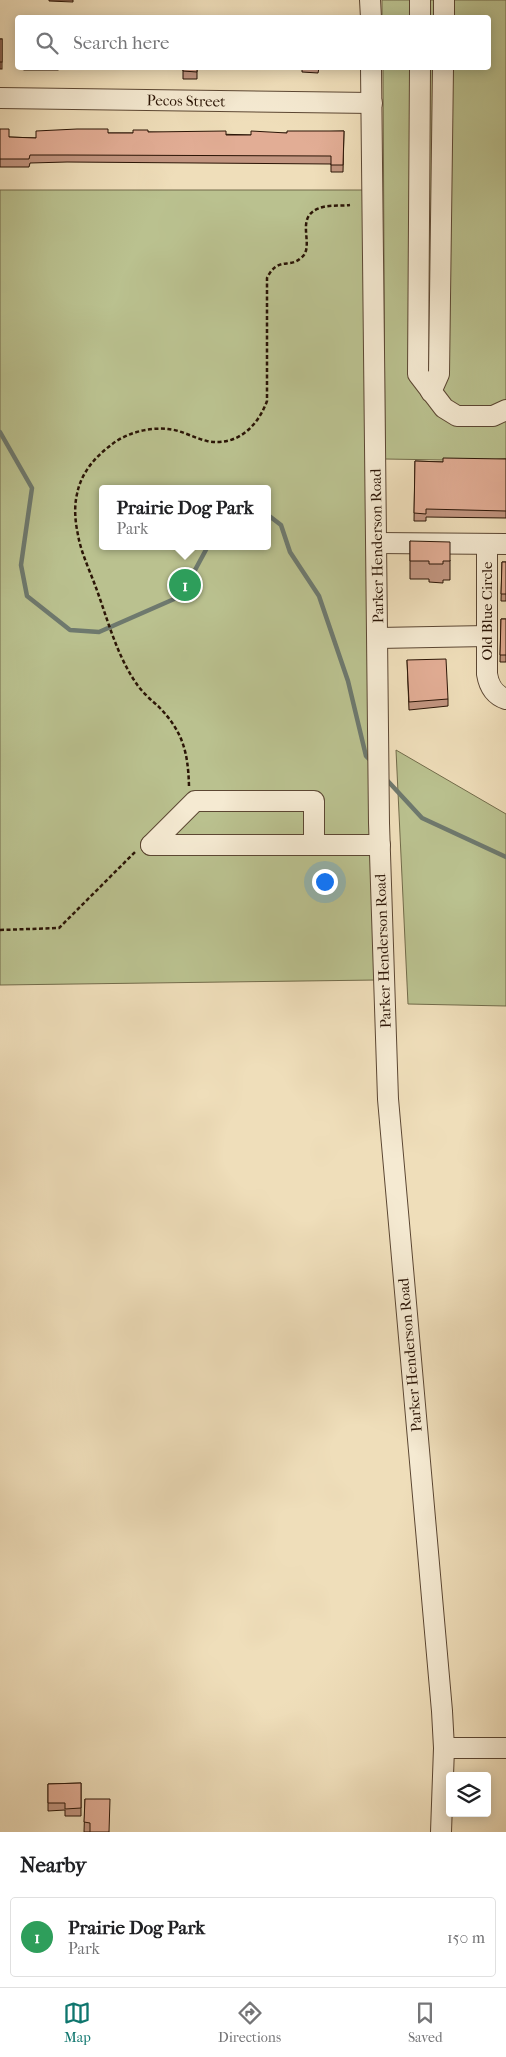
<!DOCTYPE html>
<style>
:root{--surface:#fff;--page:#f6f6f6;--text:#202124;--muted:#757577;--line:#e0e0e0;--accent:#0f766e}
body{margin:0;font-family:"IM FELL French Canon",serif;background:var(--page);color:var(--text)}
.controls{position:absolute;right:15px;bottom:15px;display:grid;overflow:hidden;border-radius:5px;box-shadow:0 2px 12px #0003}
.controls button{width:45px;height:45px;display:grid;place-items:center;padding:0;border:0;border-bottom:1px solid var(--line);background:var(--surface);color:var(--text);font:25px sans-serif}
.you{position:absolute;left:324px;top:881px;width:18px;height:18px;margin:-12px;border:4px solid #fff;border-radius:50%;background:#1a73e8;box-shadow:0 0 0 8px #1a73e833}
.badge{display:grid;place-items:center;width:32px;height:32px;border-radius:50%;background:var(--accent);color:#fff;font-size:16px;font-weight:700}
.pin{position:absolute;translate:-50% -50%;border:2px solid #fff;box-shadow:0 1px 5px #0006}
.popup{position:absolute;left:99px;top:485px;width:172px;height:65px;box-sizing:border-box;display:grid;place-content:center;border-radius:5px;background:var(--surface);filter:drop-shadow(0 1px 4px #0005);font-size:16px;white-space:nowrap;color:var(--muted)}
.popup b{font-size:19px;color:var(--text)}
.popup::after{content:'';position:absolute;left:50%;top:100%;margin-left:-10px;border:10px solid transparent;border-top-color:var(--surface)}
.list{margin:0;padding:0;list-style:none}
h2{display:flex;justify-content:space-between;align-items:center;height:65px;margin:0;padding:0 20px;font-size:21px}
h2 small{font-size:16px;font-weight:400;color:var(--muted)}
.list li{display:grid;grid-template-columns:32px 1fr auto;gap:15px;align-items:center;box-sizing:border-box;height:80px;margin:0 10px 10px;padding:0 10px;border:1px solid var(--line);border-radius:5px}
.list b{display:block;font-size:19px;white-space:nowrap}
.list p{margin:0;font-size:16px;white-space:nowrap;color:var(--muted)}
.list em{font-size:16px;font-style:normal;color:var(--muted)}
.icon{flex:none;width:28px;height:28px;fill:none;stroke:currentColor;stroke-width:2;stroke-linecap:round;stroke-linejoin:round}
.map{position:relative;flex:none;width:506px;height:1832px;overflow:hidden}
.search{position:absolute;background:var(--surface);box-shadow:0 2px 12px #0003;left:15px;right:15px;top:15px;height:55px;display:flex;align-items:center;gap:12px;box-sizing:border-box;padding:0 18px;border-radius:5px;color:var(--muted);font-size:19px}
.sheet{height:155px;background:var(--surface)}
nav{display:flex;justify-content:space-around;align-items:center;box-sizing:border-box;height:70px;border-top:1px solid var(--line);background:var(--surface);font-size:14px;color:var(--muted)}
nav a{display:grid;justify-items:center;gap:2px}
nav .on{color:var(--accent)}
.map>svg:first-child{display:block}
.green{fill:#bac18f;stroke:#726b4a;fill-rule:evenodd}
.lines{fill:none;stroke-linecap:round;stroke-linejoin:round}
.stream{stroke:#6e796e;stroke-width:4.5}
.minor-casing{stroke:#5c4733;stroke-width:22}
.path{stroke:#2b1506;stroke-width:2.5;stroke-dasharray:4 2.5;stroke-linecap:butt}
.minor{stroke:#f5ead2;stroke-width:20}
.wall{fill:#c29580;stroke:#2b1506}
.building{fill:#e2ad95;stroke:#2b1506}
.labels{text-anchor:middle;stroke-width:4.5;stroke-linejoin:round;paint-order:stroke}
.street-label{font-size:15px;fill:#2b1506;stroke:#f5ead2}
</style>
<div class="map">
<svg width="506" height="1832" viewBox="0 0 506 1832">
<rect width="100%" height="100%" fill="#efdeba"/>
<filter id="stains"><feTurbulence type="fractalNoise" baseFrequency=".004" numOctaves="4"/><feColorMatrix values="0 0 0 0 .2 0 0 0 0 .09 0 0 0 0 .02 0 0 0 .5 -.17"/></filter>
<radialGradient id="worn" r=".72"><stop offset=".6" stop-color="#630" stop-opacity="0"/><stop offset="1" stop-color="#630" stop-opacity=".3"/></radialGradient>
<g class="green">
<path d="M382 0H506V461L385 459 383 68H488V18L382 17Z"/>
<path d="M0 190H363L377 980 0 985ZM102 489H268V546H102Z"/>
<path d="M396 750 506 814V1006L408 1004Z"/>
</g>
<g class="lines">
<g class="stream">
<path d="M0 432 32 488 21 565 27 596 70 630 99 632 181 596 208 546"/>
<path d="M268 515 281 525 290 552 319 596 348 681 366 756 372 762"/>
<path d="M385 778 422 818 506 857"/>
</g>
<defs>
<g id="minor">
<path d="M370 0 371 18"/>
<path d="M420 18V0"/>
<path d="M444 18V0"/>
<path d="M371 68 379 823 388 1099 442 1711 444 1748 441 1832"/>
<path d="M420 68 418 374 444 408 457 416H493L506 410"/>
<path d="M0 98 372 103"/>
<path d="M431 392 439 374 443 68"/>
<path d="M377 543 506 544"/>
<path d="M487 544V674C489 686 494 695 506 699"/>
<path d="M378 638 487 636"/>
<path d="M151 845H380"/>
<path d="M151 845 195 801H314V845"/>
<path d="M444 1748H506"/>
</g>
</defs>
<use href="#minor" class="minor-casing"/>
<g class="path">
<path d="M189 786C188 752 183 732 159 707 151 700 142 692 136 683 116 654 107 617 95 585 89 569 81 552 78 535 75 521 74 507 77 494 81 473 95 457 111 445 126 433 148 427 168 429 181 430 194 438 207 441 237 447 258 426 267 401V278C278 256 289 269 301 258 317 246 291 215 323 207 331 205 341 206 350 205"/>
<path d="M0 930 59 928 136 851"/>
</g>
<use href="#minor" class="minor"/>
</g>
<g class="wall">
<path d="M49 0H73V2L49 1Z"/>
<rect x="0" y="39" width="2" height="30"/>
<rect x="24" y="68" width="34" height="2"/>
<path d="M151 68H214V69L197 68V79H183V68Z"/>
<path d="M237 68H319L318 73 302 72V68L237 69Z"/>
<path d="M0 129 9 137 36 138 108 133H133L148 132 251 135 287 133 344 131 343 172H331V164L67 162 30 163 29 167H0Z"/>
<path d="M506 459V518L426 517V521H414L415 461 443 462Z"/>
<path d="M410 541 450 560V580H443V583L429 582V579H410Z"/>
<path d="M502 562H506V601H501Z"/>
<path d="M501 619H506V662H500Z"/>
<path d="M407 660 448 699V706L409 710Z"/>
<path d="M81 1783V1816H65V1810L48 1811V1784Z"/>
<path d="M85 1799 109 1832H84Z"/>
</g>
<g class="building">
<rect x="0" y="39" width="2" height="23"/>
<path d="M183 68H197V72L183 71Z"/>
<path d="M0 129H9V137L36 138V131L77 129H108V133H133V130H148V132L226 131V135H251V131L287 133V131H344L343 165H331V156L67 155H30L29 159H0Z"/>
<path d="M443 458 506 459V511L426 509V514L414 513 415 461 443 462Z"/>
<path d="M410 541 450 542V561H443V564H429V561H410Z"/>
<path d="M502 562H506V594H501Z"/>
<path d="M501 619H506V655H500Z"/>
<path d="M446 659 448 699 409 702 407 660Z"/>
<path d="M81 1783V1808L65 1809V1803H48V1784Z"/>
<path d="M85 1799H110L109 1832H90V1823L84 1822Z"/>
</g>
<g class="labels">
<g class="street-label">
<text transform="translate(186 101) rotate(1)" y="5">Pecos Street</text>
<text transform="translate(377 546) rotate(-91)" y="5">Parker Henderson Road</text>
<text transform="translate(487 611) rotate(-90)" y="5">Old Blue Circle</text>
<text transform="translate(383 951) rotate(-92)" y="5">Parker Henderson Road</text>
<text transform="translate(410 1355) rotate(-95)" y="5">Parker Henderson Road</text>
</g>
</g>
<rect width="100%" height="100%" filter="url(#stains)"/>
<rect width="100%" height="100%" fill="url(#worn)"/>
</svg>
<div class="controls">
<button><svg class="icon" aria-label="layers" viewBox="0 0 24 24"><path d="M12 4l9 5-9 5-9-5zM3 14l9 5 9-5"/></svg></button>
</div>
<div class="you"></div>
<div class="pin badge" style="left:185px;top:585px;background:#2e9e5b">1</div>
<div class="popup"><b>Prairie Dog Park</b>Park</div>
<div class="search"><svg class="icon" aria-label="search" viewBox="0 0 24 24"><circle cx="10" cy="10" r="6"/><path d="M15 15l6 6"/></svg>Search here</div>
</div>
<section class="sheet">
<h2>Nearby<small></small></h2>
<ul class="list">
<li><span class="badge" style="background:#2e9e5b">1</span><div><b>Prairie Dog Park</b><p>Park</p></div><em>150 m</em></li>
</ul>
</section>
<nav>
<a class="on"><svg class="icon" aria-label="map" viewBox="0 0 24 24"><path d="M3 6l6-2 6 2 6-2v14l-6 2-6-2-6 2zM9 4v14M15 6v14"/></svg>Map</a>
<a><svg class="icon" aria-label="directions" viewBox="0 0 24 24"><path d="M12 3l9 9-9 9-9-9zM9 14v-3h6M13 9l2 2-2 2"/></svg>Directions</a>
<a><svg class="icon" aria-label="saved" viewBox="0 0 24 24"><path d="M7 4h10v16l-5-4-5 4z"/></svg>Saved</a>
</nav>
